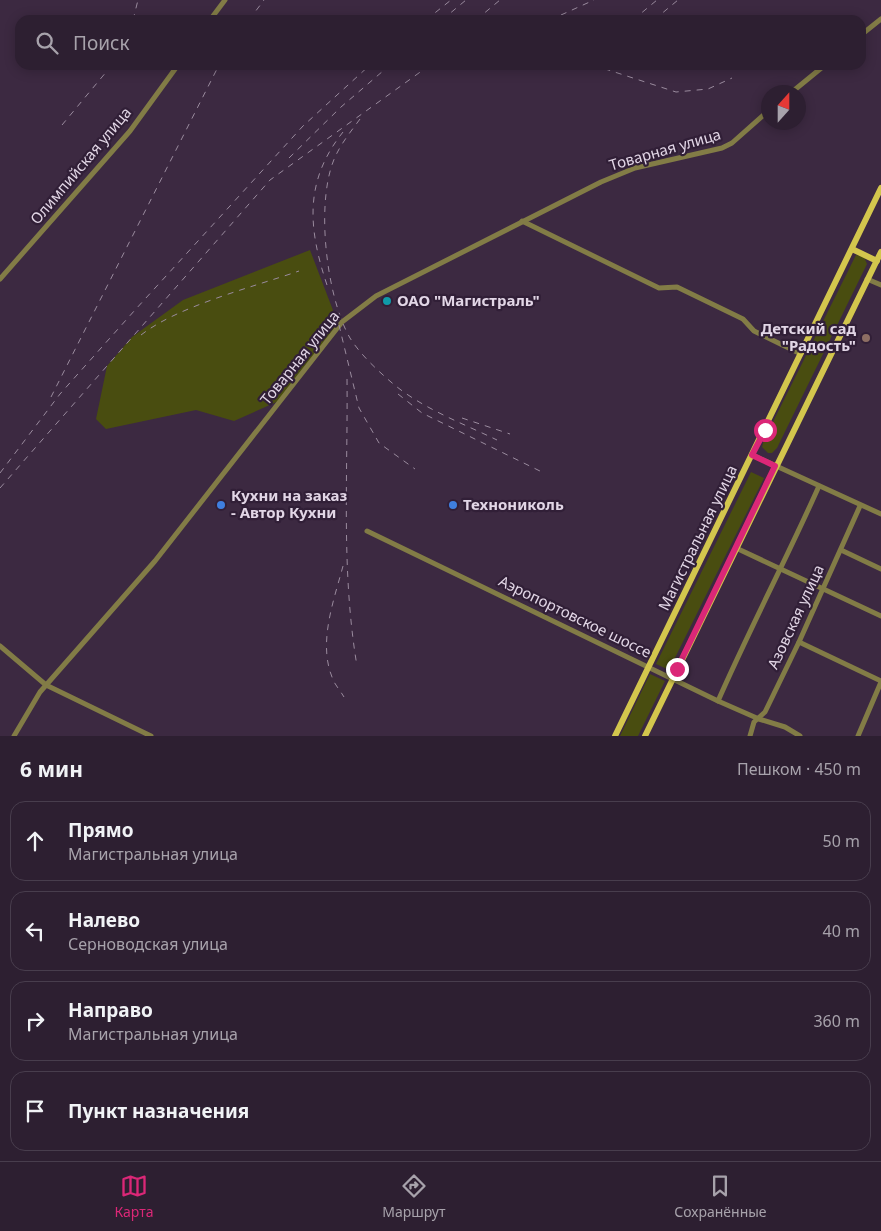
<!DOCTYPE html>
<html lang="ru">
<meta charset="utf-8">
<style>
:root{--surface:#2d1f31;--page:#392c3d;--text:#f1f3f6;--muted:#a7a2ab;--line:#483d4d;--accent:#db2777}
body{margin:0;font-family:"Noto Sans",sans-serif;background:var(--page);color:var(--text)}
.compass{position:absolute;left:761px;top:85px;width:45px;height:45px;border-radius:50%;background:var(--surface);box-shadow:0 2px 12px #0003;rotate:21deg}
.stop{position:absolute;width:15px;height:15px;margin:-11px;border:4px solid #db2777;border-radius:50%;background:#fff}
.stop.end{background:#db2777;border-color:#fff;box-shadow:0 1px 5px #0008}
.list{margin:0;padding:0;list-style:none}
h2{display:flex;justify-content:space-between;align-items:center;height:65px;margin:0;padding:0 20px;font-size:21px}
h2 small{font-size:16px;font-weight:400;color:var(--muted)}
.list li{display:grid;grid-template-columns:32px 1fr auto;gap:15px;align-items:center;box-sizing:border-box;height:80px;margin:0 10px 10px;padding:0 10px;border:1px solid var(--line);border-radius:15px}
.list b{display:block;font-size:19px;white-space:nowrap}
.list p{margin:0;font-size:16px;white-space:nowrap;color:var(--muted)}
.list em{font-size:16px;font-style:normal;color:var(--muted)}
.icon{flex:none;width:28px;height:28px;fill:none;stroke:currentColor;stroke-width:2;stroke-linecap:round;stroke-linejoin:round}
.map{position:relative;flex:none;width:881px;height:736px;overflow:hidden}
.search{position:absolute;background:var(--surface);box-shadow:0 2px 12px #0003;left:15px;right:15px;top:15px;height:55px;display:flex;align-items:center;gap:12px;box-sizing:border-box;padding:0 18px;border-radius:15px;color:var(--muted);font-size:19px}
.sheet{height:425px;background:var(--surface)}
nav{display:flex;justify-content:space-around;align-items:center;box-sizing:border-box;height:70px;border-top:1px solid var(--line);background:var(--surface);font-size:14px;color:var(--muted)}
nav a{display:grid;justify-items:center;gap:2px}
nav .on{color:var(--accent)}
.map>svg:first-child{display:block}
.green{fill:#494d10}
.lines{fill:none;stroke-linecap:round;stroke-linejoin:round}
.minor{stroke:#827c46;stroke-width:5}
.major{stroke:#d3c64d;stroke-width:6}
.rail{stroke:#9a8b9e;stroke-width:1;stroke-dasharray:6 6;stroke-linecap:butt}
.route{stroke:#db2777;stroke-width:6}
.culture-dot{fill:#0f9aa8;stroke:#311f37;stroke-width:2}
.education-dot{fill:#8d6e63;stroke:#311f37;stroke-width:2}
.shop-dot{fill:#3f7fe0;stroke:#311f37;stroke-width:2}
.labels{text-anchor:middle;stroke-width:4.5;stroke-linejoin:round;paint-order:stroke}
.street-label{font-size:15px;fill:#e2d6e6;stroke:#311f37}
.poi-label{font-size:15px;font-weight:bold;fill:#e2d6e6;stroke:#311f37;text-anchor:start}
</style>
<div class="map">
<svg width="881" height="736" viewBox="0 0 881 736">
<rect width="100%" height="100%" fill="#3c2941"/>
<g class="green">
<path d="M310 250 339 326 281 400 234 421 196 410 106 429 96 419 107 366 132 337 183 300Z"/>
<path d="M856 255 864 257 867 264 777 448 772 453H768L762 447 764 440Z"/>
<path d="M751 472 764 478 669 670 656 664Z"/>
<path d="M650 674 665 681 638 736H620Z"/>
</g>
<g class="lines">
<g class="minor">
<path d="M210 20 225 0"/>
<path d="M861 35 881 19"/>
<path d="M792 92 825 65"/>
<path d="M522 221 659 288 677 287 743 319 754 331 801 354"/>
<path d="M0 279 130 131 178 65"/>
<path d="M867 279 881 285"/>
<path d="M752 455 881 514"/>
<path d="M367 531 718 701 759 719 785 727 800 736"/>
<path d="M736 548 881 616"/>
<path d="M841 550 881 569"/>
<path d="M799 642 881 681"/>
<path d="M0 646 46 685 151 736"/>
<path d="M718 701C750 628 787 558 819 486"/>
<path d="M14 736 40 692 155 561 342 322 376 296 601 182 635 168 722 148 732 143 768 111"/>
<path d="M750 736 754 722 765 712 799 642 860 506"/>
<path d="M858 736 881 682"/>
</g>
<g class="major">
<path d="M852 249 877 261"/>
<path d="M615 736 881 188"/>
<path d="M645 736 881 252"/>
</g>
<g class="rail">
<path d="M133 20 138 0"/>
<path d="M249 20 264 0"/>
<path d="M426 20 451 0"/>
<path d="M442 20 466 0"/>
<path d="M476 20 500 0"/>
<path d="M550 20 594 0"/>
<path d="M633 20 657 0"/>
<path d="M654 20 678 0"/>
<path d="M593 65 676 92 708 89 732 78"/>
<path d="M360 119C352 130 343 141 337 153 314 196 326 297 350 338 360 354 376 369 391 382 421 408 462 423 497 440"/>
<path d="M62 125 112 65"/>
<path d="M289 158 341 107 390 65"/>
<path d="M327 285C308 228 304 181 343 132"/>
<path d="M339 325 359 408 379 443 415 469"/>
<path d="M141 335C178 306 253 287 299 271"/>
<path d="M347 379C348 475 341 571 357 666"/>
<path d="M398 394 422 413 544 473"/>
<path d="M51 397 219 65"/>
<path d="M462 418 510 434"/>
<path d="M0 473 60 394 135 310 303 126 370 65"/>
<path d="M0 488 270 180 430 65"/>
<path d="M343 566C334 600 318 642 332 677 334 684 340 690 344 697"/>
</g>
</g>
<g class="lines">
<path class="route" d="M677 669 775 466 752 455 765 430"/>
</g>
<circle class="culture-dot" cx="387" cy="301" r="5"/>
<circle class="education-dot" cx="866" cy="338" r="5"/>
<g class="shop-dot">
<circle cx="221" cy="505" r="5"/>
<circle cx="453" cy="505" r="5"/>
</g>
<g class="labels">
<g class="street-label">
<text transform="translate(665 150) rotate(-16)" y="5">Товарная улица</text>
<text transform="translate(81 166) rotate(-50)" y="5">Олимпийская улица</text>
<text transform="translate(300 358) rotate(-51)" y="5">Товарная улица</text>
<text transform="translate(698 538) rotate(-64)" y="5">Магистральная улица</text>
<text transform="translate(575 617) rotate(26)" y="5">Аэропортовское шоссе</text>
<text transform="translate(796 617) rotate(-65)" y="5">Азовская улица</text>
</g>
<g class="poi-label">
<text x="397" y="306">ОАО "Магистраль"</text>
<text x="856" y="334" text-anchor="end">Детский сад<tspan x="856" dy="17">"Радость"</tspan></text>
<text x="231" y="501">Кухни на заказ<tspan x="231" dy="17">- Автор Кухни</tspan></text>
<text x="463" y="510">Технониколь</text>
</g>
</g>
</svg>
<svg class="compass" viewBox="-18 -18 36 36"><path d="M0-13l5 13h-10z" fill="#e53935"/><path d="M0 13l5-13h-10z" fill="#a7a2ab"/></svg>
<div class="stop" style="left:765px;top:430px"></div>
<div class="stop end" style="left:677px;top:669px"></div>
<div class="search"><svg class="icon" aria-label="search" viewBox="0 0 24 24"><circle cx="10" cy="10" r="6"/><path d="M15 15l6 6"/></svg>Поиск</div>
</div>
<section class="sheet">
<h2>6 мин<small>Пешком · 450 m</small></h2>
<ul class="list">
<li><svg class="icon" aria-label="ahead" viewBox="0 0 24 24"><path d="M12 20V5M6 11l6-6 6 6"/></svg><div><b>Прямо</b><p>Магистральная улица</p></div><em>50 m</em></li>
<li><svg class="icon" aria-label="left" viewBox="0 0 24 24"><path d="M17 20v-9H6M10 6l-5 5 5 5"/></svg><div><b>Налево</b><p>Серноводская улица</p></div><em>40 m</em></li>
<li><svg class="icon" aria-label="right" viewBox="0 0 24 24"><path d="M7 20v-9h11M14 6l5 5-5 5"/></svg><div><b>Направо</b><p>Магистральная улица</p></div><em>360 m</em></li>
<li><svg class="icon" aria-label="arrive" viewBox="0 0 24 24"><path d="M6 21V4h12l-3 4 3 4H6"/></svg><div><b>Пункт назначения</b></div></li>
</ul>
</section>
<nav>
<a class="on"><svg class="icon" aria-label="map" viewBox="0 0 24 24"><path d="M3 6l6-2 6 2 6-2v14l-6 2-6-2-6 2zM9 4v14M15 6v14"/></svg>Карта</a>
<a><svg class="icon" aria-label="directions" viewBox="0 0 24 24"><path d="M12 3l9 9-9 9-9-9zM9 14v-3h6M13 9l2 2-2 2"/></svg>Маршрут</a>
<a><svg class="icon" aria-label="saved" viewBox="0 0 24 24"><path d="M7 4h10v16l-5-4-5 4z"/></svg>Сохранённые</a>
</nav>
